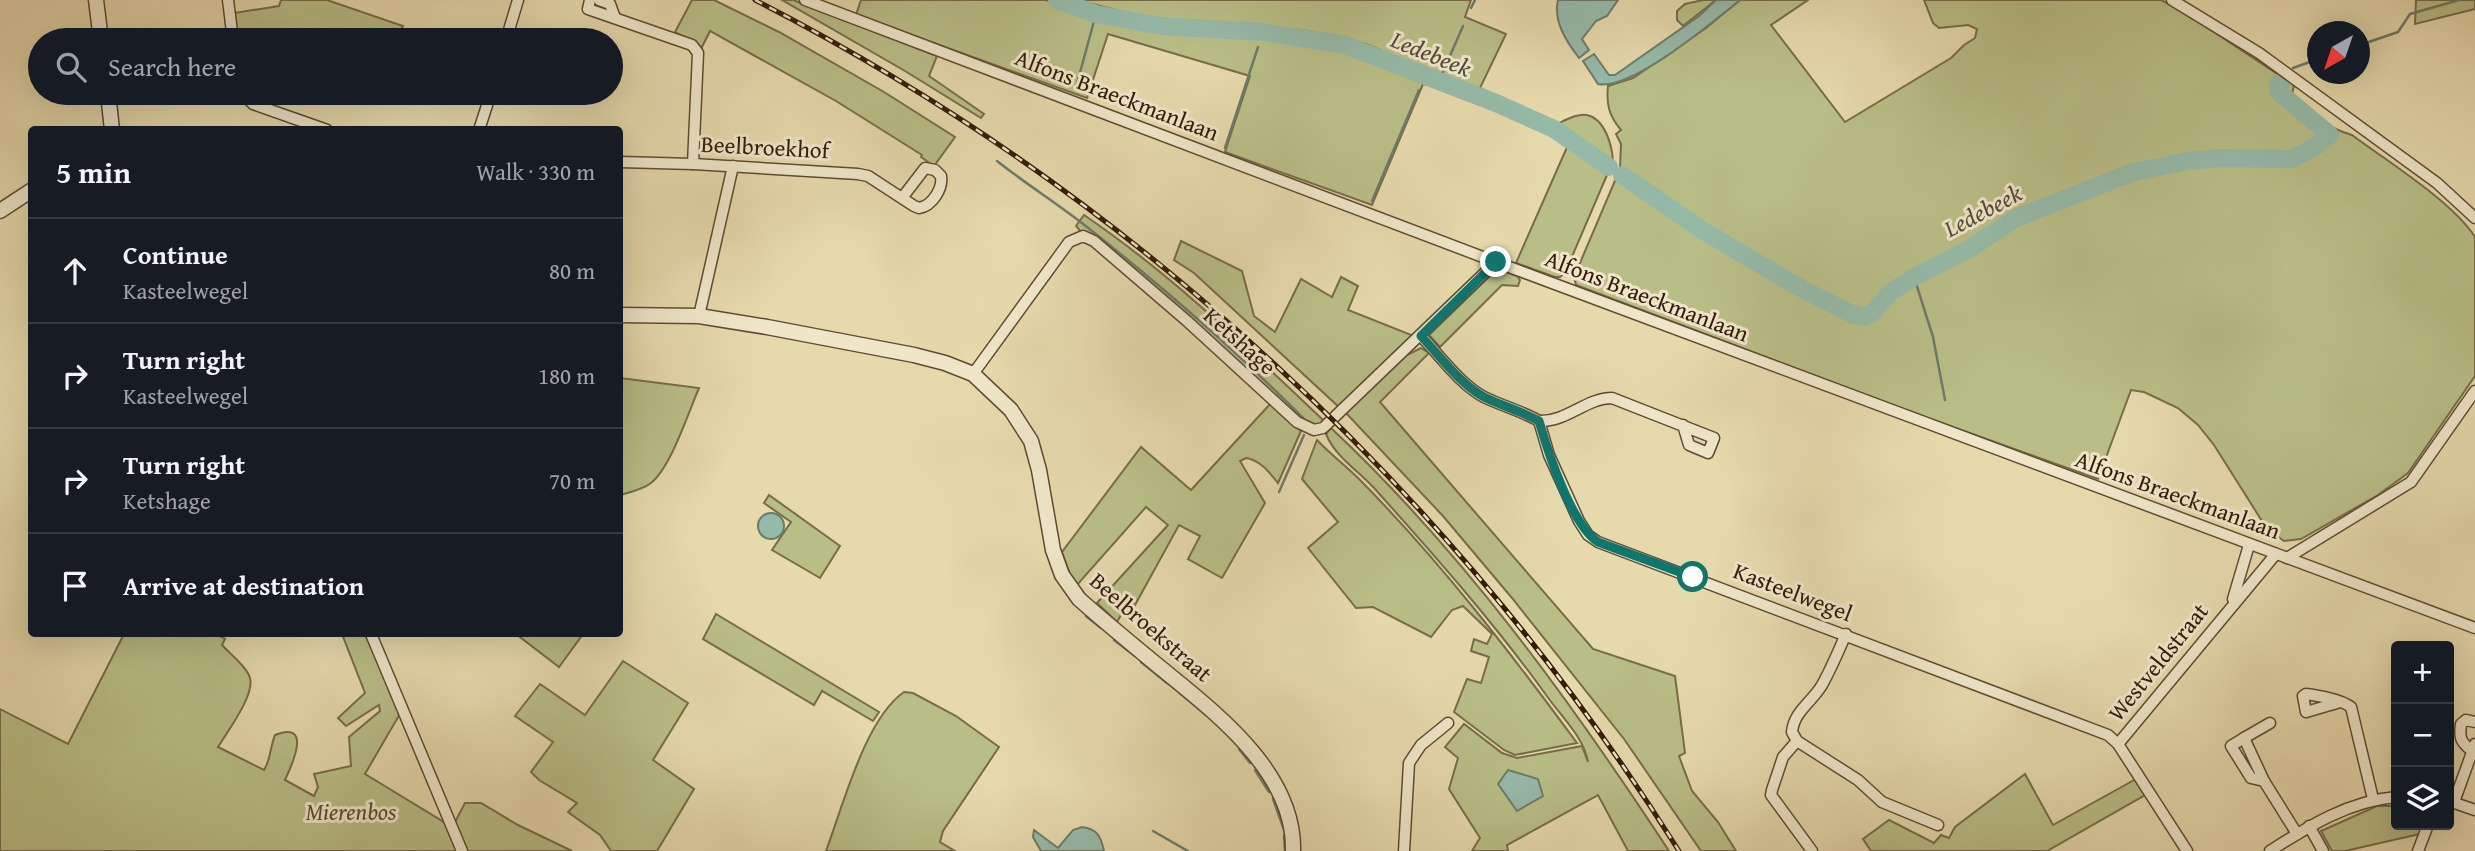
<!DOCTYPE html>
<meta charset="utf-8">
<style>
:root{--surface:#171b24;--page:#242831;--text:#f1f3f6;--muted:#9ea1a6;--line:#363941}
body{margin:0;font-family:"Gentium Book Plus",serif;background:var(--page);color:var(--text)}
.controls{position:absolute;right:21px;bottom:21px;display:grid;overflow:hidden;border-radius:7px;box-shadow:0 7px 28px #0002}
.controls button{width:63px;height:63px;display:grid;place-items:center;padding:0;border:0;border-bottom:2px solid var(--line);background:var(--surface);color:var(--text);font:35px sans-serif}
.compass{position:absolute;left:2307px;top:21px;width:63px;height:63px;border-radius:50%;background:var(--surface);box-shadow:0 7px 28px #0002;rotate:220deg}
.stop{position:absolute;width:21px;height:21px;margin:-16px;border:5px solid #0f766e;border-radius:50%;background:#fff}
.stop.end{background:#0f766e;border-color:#fff;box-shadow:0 2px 7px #0008}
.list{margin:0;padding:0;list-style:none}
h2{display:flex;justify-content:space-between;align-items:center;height:91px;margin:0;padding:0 28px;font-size:30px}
h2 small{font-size:23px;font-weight:400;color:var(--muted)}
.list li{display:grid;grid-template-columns:46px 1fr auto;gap:21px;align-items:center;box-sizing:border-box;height:105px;padding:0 28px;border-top:2px solid var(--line)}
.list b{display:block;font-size:26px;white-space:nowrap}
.list p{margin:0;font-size:23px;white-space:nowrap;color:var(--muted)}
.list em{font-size:23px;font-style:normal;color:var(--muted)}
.icon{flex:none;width:38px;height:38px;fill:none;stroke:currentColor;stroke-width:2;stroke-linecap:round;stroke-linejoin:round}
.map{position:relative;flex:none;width:2475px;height:851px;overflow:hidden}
.search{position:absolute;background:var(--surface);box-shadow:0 7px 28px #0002;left:28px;top:28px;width:595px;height:77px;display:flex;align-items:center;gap:18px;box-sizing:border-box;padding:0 24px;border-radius:38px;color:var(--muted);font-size:26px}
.panel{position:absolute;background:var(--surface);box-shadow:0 7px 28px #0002;left:28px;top:126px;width:595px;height:511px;border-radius:7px}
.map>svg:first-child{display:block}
.green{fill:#b9be87;stroke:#766d48;stroke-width:2}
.water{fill:#96baa9;stroke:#6e7b69;stroke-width:2}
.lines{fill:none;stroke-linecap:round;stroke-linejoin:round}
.stream{stroke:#6e7b69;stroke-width:2.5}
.river{stroke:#96baa9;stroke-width:18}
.minor-casing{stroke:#5f4b32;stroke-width:13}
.tertiary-casing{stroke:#5f4b32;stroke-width:17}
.minor{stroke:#efe6c9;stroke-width:10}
.tertiary{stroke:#efe6c9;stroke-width:14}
.rail-casing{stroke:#321c09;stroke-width:5}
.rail{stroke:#efe6c9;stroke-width:2.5;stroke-dasharray:8;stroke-linecap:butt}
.route{stroke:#0f766e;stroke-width:9}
.labels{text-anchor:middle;stroke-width:6;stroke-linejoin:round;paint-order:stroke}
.street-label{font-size:23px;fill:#321c09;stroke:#efe6c9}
.park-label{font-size:23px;font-style:italic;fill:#5a4d2f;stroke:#efe6c9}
.water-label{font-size:24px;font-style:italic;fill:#504b39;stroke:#efe6c9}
</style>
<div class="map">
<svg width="2475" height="851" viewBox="0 0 2475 851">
<rect width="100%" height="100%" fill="#e6d9ac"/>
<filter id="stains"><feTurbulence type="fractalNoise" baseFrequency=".00286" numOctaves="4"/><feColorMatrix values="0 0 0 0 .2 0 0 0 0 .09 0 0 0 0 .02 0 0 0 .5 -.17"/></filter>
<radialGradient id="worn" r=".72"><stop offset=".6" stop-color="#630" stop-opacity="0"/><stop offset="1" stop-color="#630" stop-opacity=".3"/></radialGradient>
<g class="green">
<path d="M281 0H327L403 26 396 40H280L270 37 238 40 234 13 279 6Z"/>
<path d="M692 0H714L779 32 884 92 955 137 934 166 921 157 922 155 836 101 710 31 702 47 675 32Z"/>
<path d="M782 0H793L937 56 929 76 984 114 981 118 905 71Z"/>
<path d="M861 0H1046L1093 20 1118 22 1160 30 1196 34H1226L1257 39H1290L1379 59 1413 76 1418 66 1366 44 1308 31 1245 24 1161 21 1076 0H1471L1465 17 1506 34 1480 88 1555 125C1564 121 1577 113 1587 115 1605 119 1612 145 1613 161L1565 273 1560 277H1555L1516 263 1568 145C1532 119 1486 103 1444 89 1437 86 1430 86 1423 84L1372 205 1225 152 1250 76 1108 34 1087 98 856 15Z"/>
<path d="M1703 0H1716L1683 26 1677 20V11L1685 4Z"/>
<path d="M1740 0H1808L1771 25 1845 122 1951 58 1964 45 1975 38 1977 29 1968 25 1939 28 1933 23 1924 0H2161L2181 10 2294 85 2292 95C2310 113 2327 128 2352 135 2387 161 2453 202 2475 237V376L2408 473 2378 495 2301 539 2284 541 2267 529 2214 445 2198 425 2178 408 2144 392 2131 390 2098 479 1903 409 1576 285 1574 277 1620 169 1621 144 1616 134 1621 130C1609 116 1606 104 1608 86L1633 78 1706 28Z"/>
<path d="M2416 0H2475V9L2415 24Z"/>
<path d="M1084 215C1171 274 1246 347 1323 420L1322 423 1310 426 1082 233 1076 226Z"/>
<path d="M1181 241 1242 271 1254 316 1275 332 1301 279 1332 297 1341 277 1358 286 1348 310 1414 336 1340 408 1194 273 1174 260Z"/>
<path d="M1497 269 1517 276 1520 280 1518 286 1502 285 1440 347 1429 335Z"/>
<path d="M1421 348 1429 353 1380 402 1593 649 1675 676 1685 753 1679 756 1692 791 1718 822 1736 851H1701L1624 739 1512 598 1443 516 1346 413 1405 356Z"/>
<path d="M620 378 699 388C688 413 671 467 651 483 642 490 630 492 620 495Z"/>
<path d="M1271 403 1301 431 1278 483C1269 472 1260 460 1246 458L1240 461 1265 503 1222 578 1188 559 1200 536 1179 525 1135 605 1129 601 1117 622 1097 603 1168 525 1146 507 1077 585 1071 577 1062 552 1141 447 1191 490Z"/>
<path d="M1331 428C1463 552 1570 700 1669 851H1628L1598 795 1507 845 1508 851H1472L1480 838 1449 789 1458 758 1445 747 1464 724 1502 753 1517 758 1582 746 1588 762C1584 738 1563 718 1549 699 1496 625 1436 557 1375 489 1358 470 1336 458 1326 434Z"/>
<path d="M1317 440C1330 454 1346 466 1360 480 1440 561 1510 652 1577 743L1515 755 1504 750 1454 712 1467 679 1481 683 1489 657 1471 651 1474 639 1487 644 1492 634 1463 606 1452 610 1431 637 1373 607 1356 608 1308 548 1338 522 1302 479Z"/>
<path d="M769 495 840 546 820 578 772 550 791 522 764 503Z"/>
<path d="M716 614 879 712 873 721 822 691 814 705 703 639Z"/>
<path d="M124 634H216L225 639 222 645C230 654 247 667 250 678 255 695 227 732 218 747L264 770C271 759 270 747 275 735 313 720 292 765 285 780L314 796 318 787 314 774 351 766 349 737 380 711 379 705 346 726 338 718 365 693 342 634H365L401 712 365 774 447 824 458 851H0V709L68 744Z"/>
<path d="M516 634H583L559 667Z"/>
<path d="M623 661 688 703 653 760 694 789 657 851H611L600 835 568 812 577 803 539 780 531 772 553 742 515 716 540 684 585 715Z"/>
<path d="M904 692 913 693 956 716 999 747 943 831 940 842 955 851H826C843 806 865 719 904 692Z"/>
<path d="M2025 774 2053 825 2136 779 2145 795 2047 851H1871L1863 839 1889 820 1934 843 1941 835 1949 838 1955 827Z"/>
<path d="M465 803H481L518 825 572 851H465L454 824Z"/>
<path d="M2377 806H2396V825H2423L2420 834 2345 851H2332L2321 831Z"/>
</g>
<g class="water">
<path d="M1558 0H1618L1607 16 1596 21 1582 39 1589 50 1579 58C1566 41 1553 21 1558 0Z"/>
<path d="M1716 0H1740C1713 22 1631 91 1598 84L1583 61 1594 54 1609 75H1615L1699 16Z"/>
<circle cx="771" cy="526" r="13"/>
<path d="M1508 770 1538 779 1543 796 1517 811 1498 784Z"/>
<path d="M1082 827C1097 829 1101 836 1104 851H1041L1033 837 1034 830 1058 848 1073 830Z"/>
</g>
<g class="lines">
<g class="stream">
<path d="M1069 5 1073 0"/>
<path d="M1471 8 1475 0"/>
<path d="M2360 45 2398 32 2410 14 2459 0"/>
<path d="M2293 68 2318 59"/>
<path d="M1439 81 1463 26"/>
<path d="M1076 87 1096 14"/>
<path d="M1225 148 1258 47"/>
<path d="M997 161C1026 184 1058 204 1087 227 1164 288 1238 352 1307 422"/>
<path d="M1372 201 1419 90"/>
<path d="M1914 277 1933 337 1945 400"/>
<path d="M1279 492 1304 435"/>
<path d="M1086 616 1101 628"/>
<path d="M1114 640 1135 656"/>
<path d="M1141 662 1167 683"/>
<path d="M1180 693 1192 703"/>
<path d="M1239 749 1250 763"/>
<path d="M1255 770 1269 792"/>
<path d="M1273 799 1283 827"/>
<path d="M1153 831 1188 851"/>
<path d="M1284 836 1285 851"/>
</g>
<g class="river">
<path d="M1057 0 1096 14 1161 26 1263 32 1345 45 1496 103 1554 129 1609 167"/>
<path d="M1622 175 1702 230 1802 289 1852 314 1864 317 1872 313 1891 292 1914 277 1971 248 2016 218 2134 172 2187 161 2222 158 2292 159 2316 146 2330 135 2279 92 2278 84 2283 80"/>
</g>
<defs>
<g id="minor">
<path d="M228 0 233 40"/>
<path d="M590 0 588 9 692 45 698 53 693 164"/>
<path d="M599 0 610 4 615 18"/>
<path d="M805 0 1496 262 2475 628"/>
<path d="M2172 0 2259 53 2437 183 2475 218"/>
<path d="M506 40 518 0"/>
<path d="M242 93 253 104 327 130"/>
<path d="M479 130 491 93"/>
<path d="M620 162 693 164 858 174 868 176 914 206 919 208C932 206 943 189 941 176L935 170 925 168 902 198"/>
<path d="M699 316 733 166"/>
<path d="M1421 336C1440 356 1460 384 1484 397 1502 406 1522 411 1539 421L1549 455 1579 521 1588 535 1598 542 2108 735 2118 744 2187 851"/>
<path d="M973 374 1069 242 1083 236 1094 241 1187 321 1297 422 1314 430 1323 428 1496 262"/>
<path d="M1539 421C1567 422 1586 398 1612 398L1714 438 1708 453 1689 445 1683 425"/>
<path d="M2287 558 2411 482 2475 391"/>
<path d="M2233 599 2249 545"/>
<path d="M371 634 462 851"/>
<path d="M2337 703 2306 712 2303 696 2306 694C2320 696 2340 699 2351 707L2373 799"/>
<path d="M2244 738 2270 723"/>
<path d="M1797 741 1858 780 1882 802 1938 825"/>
<path d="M2118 744 2275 555"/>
<path d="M2472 751C2461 742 2459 739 2461 724L2466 720 2475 722"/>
<path d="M2264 781 2251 778 2231 746 2244 738 2264 781 2297 834"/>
<path d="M2449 801 2475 810"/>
<path d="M2454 802 2475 744"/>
<path d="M2309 826 2323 851"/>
<path d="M1404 851 1409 763 1421 745 1448 723"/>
<path d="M1812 851 1771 795 1772 790 1783 757 1797 741 1792 732C1794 711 1812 702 1822 685 1831 669 1838 652 1846 634"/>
<path d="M2270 851C2309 826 2349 801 2396 797"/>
<path d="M2418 851 2428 825"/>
</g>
<g id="tertiary">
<path d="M96 0 101 40"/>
<path d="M108 93 112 130"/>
<path d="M0 211 32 190"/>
<path d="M620 315 699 316 767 327 914 355 945 363 973 374 1011 410 1031 441 1039 470 1053 550 1062 575 1079 599C1106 623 1134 646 1162 669 1217 714 1295 773 1293 851"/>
</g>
</defs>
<use href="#minor" class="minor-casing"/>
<use href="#tertiary" class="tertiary-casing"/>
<use href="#minor" class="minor"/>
<use href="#tertiary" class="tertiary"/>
<defs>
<path id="rail" d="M755 0C1132 193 1454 493 1679 851"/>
</defs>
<use href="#rail" class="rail-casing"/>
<use href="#rail" class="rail"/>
</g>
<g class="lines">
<path class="route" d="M1496 262 1421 336C1440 356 1460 384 1484 397 1502 406 1521 411 1539 421 1548 452 1571 524 1598 542L1693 577"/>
</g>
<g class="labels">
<g class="street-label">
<text transform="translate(1117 95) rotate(21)" y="8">Alfons Braeckmanlaan</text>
<text transform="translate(765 147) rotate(3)" y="8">Beelbroekhof</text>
<text transform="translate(1647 296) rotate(21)" y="8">Alfons Braeckmanlaan</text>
<text transform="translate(1240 341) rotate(42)" y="8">Ketshage</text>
<text transform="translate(2178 495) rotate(20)" y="8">Alfons Braeckmanlaan</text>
<text transform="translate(1793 592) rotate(21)" y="8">Kasteelwegel</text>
<text transform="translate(1151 627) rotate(41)" y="8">Beelbroekstraat</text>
<text transform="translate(2158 662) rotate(-51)" y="8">Westveldstraat</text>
</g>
<g class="park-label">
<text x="351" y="820">Mierenbos</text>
</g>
<g class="water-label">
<text transform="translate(1431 54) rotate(22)" y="8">Ledebeek</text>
<text transform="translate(1983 211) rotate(-28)" y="8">Ledebeek</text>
</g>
</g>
<rect width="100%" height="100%" filter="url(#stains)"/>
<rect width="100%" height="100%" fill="url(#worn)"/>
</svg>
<div class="controls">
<button>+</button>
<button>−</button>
<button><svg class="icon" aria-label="layers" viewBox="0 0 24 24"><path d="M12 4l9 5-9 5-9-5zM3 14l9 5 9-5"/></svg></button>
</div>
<svg class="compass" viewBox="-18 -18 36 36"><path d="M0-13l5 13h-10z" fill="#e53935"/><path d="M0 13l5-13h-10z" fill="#9ea1a6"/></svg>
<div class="stop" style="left:1693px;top:577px"></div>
<div class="stop end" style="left:1496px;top:262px"></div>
<div class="search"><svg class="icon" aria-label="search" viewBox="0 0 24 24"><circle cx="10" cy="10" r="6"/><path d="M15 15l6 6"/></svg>Search here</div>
<section class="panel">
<h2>5 min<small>Walk · 330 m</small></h2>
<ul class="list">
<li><svg class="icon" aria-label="ahead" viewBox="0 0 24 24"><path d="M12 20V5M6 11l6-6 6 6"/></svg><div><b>Continue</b><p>Kasteelwegel</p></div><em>80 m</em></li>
<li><svg class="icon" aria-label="right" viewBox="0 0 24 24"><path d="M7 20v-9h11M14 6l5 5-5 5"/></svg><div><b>Turn right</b><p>Kasteelwegel</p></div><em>180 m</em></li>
<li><svg class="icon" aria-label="right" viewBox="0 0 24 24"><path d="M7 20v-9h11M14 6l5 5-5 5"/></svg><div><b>Turn right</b><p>Ketshage</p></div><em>70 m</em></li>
<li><svg class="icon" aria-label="arrive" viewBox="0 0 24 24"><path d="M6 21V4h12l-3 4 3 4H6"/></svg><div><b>Arrive at destination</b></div></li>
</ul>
</section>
</div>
